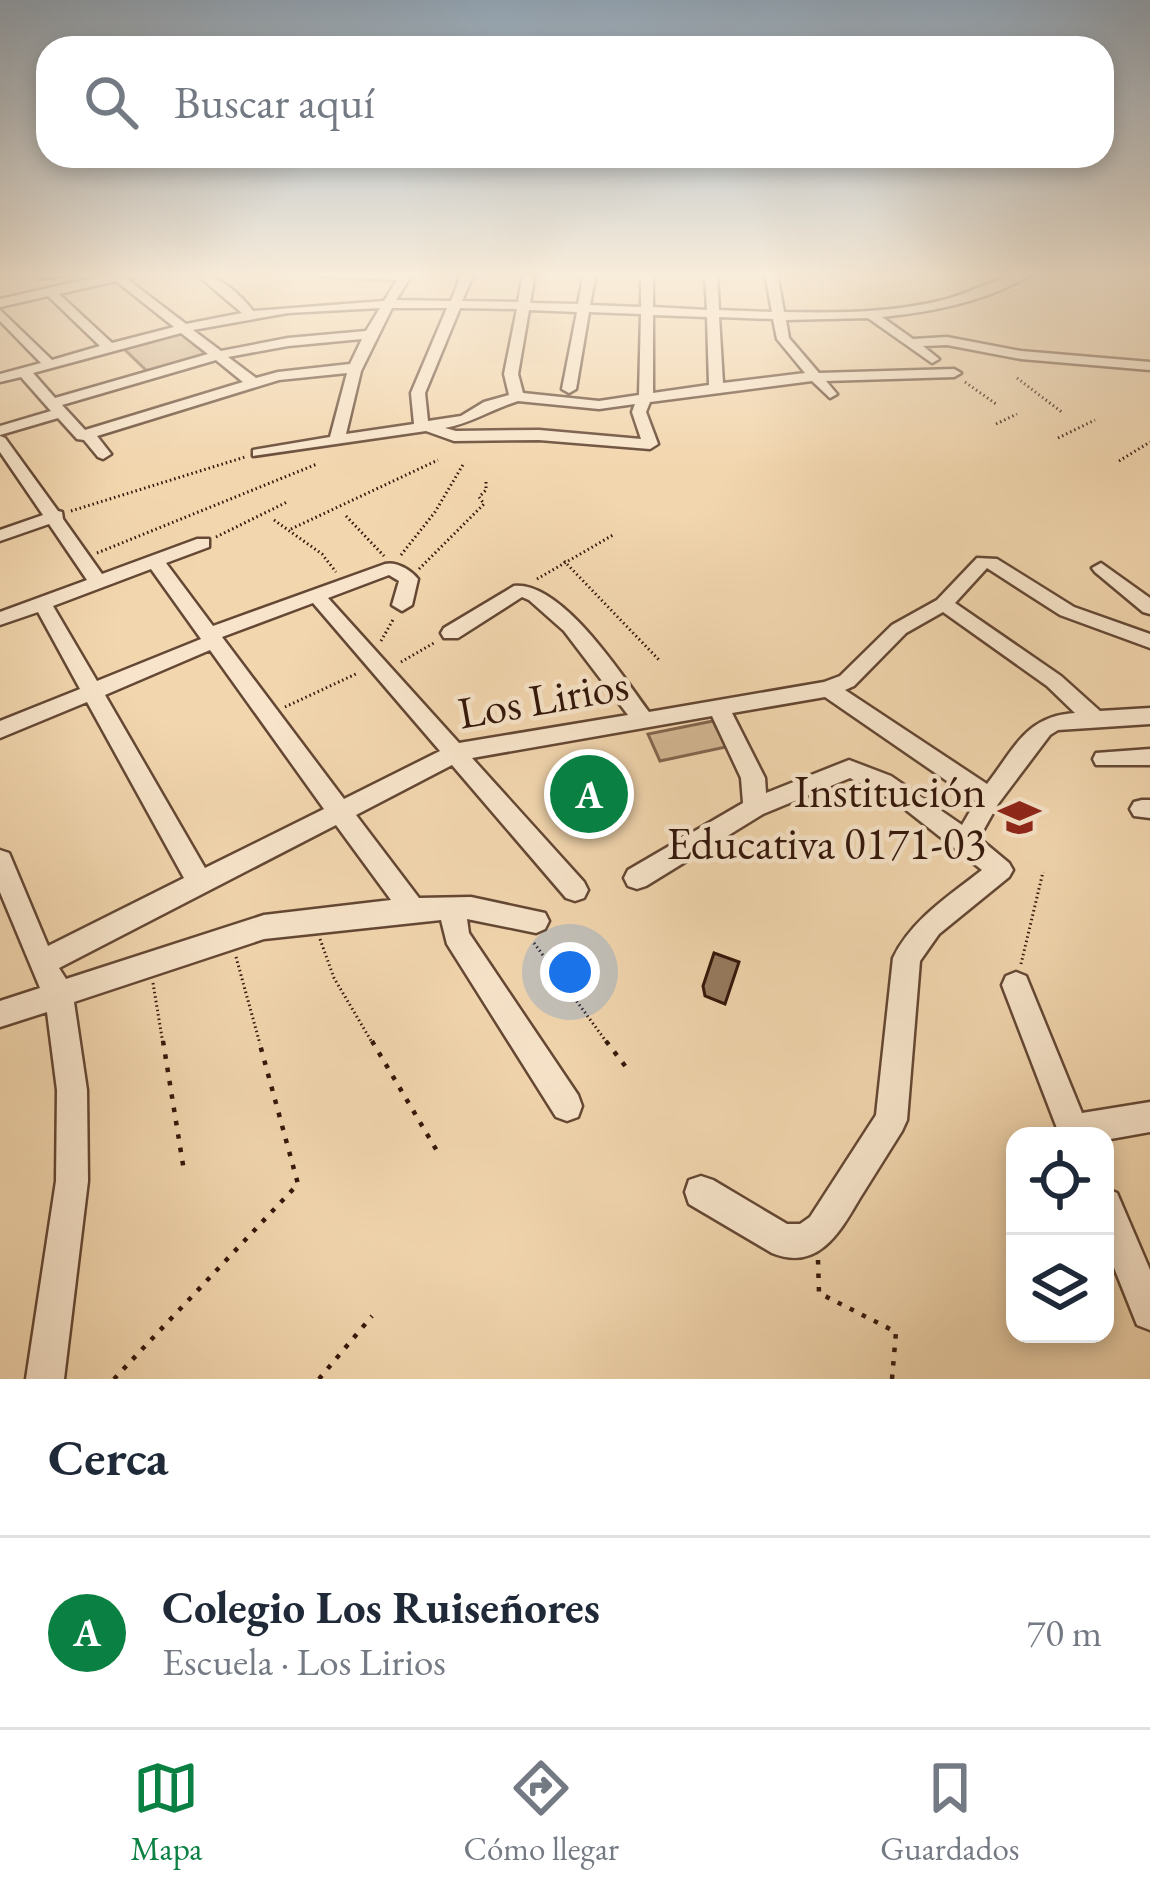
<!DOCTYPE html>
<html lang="es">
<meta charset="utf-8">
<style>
:root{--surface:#fff;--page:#f2f2f3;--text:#1f2937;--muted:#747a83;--line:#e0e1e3;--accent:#0b8043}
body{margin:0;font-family:"EB Garamond",serif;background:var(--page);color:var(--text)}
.controls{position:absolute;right:36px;bottom:36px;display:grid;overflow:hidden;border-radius:24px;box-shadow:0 6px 18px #0003}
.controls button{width:108px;height:108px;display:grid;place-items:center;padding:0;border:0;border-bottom:3px solid var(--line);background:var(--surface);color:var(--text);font:60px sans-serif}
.you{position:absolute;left:570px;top:972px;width:42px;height:42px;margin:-30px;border:9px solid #fff;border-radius:50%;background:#1a73e8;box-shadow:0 0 0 18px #1a73e833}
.badge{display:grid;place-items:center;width:78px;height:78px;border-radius:50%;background:var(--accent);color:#fff;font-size:39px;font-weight:700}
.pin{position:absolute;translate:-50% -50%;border:6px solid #fff;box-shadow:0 3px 12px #0006}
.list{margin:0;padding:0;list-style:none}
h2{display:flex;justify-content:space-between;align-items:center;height:156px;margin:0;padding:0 48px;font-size:51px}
h2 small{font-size:39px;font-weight:400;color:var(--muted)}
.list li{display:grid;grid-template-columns:78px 1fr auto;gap:36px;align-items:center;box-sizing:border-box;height:192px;padding:0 48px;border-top:3px solid var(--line)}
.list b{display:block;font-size:45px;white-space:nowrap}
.list p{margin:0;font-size:39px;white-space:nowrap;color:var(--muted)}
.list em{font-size:39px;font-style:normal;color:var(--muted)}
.icon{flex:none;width:66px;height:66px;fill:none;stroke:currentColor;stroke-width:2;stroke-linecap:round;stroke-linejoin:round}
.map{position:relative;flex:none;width:1150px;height:1379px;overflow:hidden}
.search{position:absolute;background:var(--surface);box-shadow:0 6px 18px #0003;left:36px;right:36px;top:36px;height:132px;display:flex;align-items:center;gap:30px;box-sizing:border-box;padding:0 42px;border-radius:36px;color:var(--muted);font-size:45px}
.sheet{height:348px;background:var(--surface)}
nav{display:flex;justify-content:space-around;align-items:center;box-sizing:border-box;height:168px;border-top:3px solid var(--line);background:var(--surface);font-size:33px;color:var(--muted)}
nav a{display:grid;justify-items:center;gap:6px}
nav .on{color:var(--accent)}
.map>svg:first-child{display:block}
.green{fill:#d2b692;stroke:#83664e;stroke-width:3}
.building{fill:#977a60;stroke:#34170b;stroke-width:3}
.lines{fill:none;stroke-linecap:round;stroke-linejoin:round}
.minor-casing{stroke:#644734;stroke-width:5}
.path-far1{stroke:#34170b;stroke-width:3;stroke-dasharray:1.5 3;stroke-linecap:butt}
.path{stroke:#34170b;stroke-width:4.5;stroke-dasharray:4.5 9;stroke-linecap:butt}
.minor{fill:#f7e4ca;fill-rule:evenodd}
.labels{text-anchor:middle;stroke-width:9;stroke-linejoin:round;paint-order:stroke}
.street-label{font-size:45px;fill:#34170b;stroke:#f7e4ca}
.poi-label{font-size:45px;fill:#34170b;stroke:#f7e4ca;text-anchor:end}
</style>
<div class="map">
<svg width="1150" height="1379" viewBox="0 0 1150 1379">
<rect width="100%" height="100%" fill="#f2d6ae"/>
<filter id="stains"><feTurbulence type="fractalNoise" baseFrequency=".00167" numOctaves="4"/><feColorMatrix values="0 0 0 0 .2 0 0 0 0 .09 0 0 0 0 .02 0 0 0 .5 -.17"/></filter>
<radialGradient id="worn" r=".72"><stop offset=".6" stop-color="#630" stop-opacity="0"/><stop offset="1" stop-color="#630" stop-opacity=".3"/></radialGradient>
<g class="green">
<path d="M185 331 213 352 147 371 123 348Z"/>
<path d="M713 721 726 747 660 761 648 734Z"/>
</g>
<path class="building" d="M714 953 739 962 725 1004 705 996 703 986Z"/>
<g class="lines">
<defs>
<g id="minor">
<path d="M37 273H82L39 279 33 276Z"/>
<path d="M114 273H132V277L127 279 186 324 242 313 195 273C217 273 240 294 253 311L384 301 397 280 322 276 316 273H413L396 300 451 301 462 273H474L462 301 518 302 522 279 528 276 534 279 530 303 578 304 584 273H596L590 305 641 307V273H653V307L707 310 705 273H717L719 310 772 312 765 273H777L784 312C837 313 892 313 943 300 973 293 1003 273 1033 273 990 301 933 312 882 317L913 339 947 337 1021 351 1150 362V370L1021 359 947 345 923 346 939 359 932 363 868 318 786 320 789 338 819 373 954 369 961 373 954 377 826 381 837 394 830 398 812 381 650 402 646 412 658 444 650 449 539 440 454 441 426 431 253 456V450L330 437 347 373 279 380 97 436 111 454 103 459 98 457 84 440 77 439 58 418 0 435V426L51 411 21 377 0 382V374L41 363 0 321V310L52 360 100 346 48 296 0 307V299ZM116 281 174 327 112 343 59 294ZM380 308 366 331 288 338 221 351 193 330 288 313ZM392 308H447L411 393 414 424 346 434 361 371ZM460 308 517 309 504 374 509 395 484 402 461 416 428 421 425 393ZM529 310 577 312 562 389 569 393 576 389 589 312 641 314 639 395 599 401 523 393 518 374ZM653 315 707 317 709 385 653 393ZM719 317 773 319 777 339 805 373 723 383ZM181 333 208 354 55 398 33 373ZM362 339 350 364 278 372 256 378 228 357 288 346ZM216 360 243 382 85 430 62 405ZM518 401 599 409 635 404 632 412 641 439 539 430 456 431 445 428C472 423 492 409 518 401Z"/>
<path d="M0 436 5 438 58 511 62 512 63 519 102 574 197 539H209V547L166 563 213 626 385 564C396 561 411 570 418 579L412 605 402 611 392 605 399 581 389 575 328 598 459 743 628 715 564 631 529 600 522 597 458 638H444L441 633 444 628 514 586C562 581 623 677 649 712L824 682 840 676 892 625 937 600 977 558 997 559 1074 607 1150 634V648L1060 615 987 568 955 603 1061 676 1100 711 1150 708V724L1058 730 1050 735 998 804 979 838 1009 863 1013 870 1009 877 939 934 920 961 907 1120 902 1131C888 1153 874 1176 860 1198 840 1232 818 1272 772 1253L689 1204 685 1192 689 1180 701 1176 713 1180 787 1224H800L810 1217 876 1115 893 958C912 919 949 896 982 870L896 802 850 778 763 814 646 886 637 889 628 886 624 878 628 870 743 803 741 778 712 716 472 758 584 882 588 890 584 898 575 901 566 898 452 765 356 815 419 898 471 897 545 913 549 921 545 929 536 933 467 919 469 933 578 1095 582 1106 578 1117 567 1121 556 1117 447 944 441 920 264 939 74 1002 87 1090 88 1181 64 1379H26L56 1181 57 1090 47 1012 0 1027V1001L40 988 0 892V850L9 853 12 860 48 946 184 878 87 702 0 738V721L80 689 38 612 0 625V612L87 580 49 524 0 541V530L43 515 0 452ZM151 569 201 639 97 681 53 606ZM313 603 440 751 344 799 222 637ZM943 612 1047 686 1075 713C1026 716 1015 748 987 784L845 690 854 686 906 633ZM210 650 324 809 205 868 105 695ZM825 697 976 801 962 825 891 776 849 760 766 793 765 778 732 713ZM336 825 391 900 264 915 66 979 59 968Z"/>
<path d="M1101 563 1150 598V614L1143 612 1095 572 1092 568Z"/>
<path d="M1150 749V765H1096L1093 759 1096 753Z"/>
<path d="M1142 800H1150V818L1134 816 1130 809 1134 802Z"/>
<path d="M1016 972 1026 976 1082 1113 1150 1102V1132L1105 1140V1136H1060L1002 985 1006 976Z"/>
<path d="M1105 1188 1117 1193 1150 1270V1330L1137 1325 1105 1245Z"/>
</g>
</defs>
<use href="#minor" class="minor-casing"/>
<g class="path-far1">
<path d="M1017 378 1063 413"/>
<path d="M965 382 996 404"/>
<path d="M996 424 1017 414"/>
<path d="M1058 438 1095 420"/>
<path d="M1119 461 1150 442"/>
<path d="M71 511 245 457"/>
<path d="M346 516 384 556"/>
<path d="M274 520 322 554 336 572"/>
<path d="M291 529 438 460"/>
<path d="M216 537 287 502"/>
<path d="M97 553 317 464"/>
<path d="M401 555 435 512 464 463"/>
<path d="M564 561 660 661"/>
<path d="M419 569 484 504 479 497 486 490V480"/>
<path d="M537 579 613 535"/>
<path d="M381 641 394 618"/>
<path d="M401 662 434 643"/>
<path d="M285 707 358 673"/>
<path d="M320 939 334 978 373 1044"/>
<path d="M534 943 608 1044"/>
<path d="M236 957 260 1044"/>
<path d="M1021 964 1043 872"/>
<path d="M153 983 163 1044"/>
</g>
<g class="path">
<path d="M163 1041 184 1171"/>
<path d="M372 1041 437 1151"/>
<path d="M606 1041 629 1071"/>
<path d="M818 1260 819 1293 896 1332 892 1379"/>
<path d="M114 1379 298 1184 259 1041"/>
<path d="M319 1379 372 1316"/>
</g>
<use href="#minor" class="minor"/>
</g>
<linearGradient id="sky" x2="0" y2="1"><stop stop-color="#92a8bb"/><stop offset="0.59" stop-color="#f9eddb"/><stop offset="1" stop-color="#f9eddb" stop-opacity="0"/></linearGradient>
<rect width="1150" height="466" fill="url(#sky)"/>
<defs>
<symbol id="school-bare" viewBox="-9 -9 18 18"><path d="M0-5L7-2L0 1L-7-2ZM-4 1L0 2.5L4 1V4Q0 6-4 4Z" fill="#8f2418" stroke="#f7e4ca" stroke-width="2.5" paint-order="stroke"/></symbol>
</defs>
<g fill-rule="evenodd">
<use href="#school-bare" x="990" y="788" width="59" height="59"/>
</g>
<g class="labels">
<g class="street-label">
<text transform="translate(543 698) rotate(-10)" y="16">Los Lirios</text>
</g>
<g class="poi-label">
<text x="986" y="807">Institución<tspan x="986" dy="52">Educativa 0171-03</tspan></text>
</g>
</g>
<rect width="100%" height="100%" filter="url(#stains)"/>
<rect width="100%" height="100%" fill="url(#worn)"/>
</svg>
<div class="controls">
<button><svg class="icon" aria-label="locate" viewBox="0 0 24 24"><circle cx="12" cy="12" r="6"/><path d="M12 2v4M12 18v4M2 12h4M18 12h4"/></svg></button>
<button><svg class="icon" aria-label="layers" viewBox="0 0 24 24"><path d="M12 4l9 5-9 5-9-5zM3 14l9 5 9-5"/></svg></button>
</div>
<div class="you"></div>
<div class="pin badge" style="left:589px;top:794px">A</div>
<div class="search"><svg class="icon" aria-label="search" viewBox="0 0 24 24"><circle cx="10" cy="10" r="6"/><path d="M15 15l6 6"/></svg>Buscar aquí</div>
</div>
<section class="sheet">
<h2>Cerca<small></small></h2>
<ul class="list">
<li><span class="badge">A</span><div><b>Colegio Los Ruiseñores</b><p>Escuela · Los Lirios</p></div><em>70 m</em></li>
</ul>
</section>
<nav>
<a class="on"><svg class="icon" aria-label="map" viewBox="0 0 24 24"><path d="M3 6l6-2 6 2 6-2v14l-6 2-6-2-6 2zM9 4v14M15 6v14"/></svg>Mapa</a>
<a><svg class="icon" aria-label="directions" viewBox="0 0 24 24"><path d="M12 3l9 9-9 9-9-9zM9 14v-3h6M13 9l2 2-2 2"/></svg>Cómo llegar</a>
<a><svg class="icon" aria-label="saved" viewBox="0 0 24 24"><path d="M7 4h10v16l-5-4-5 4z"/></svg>Guardados</a>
</nav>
